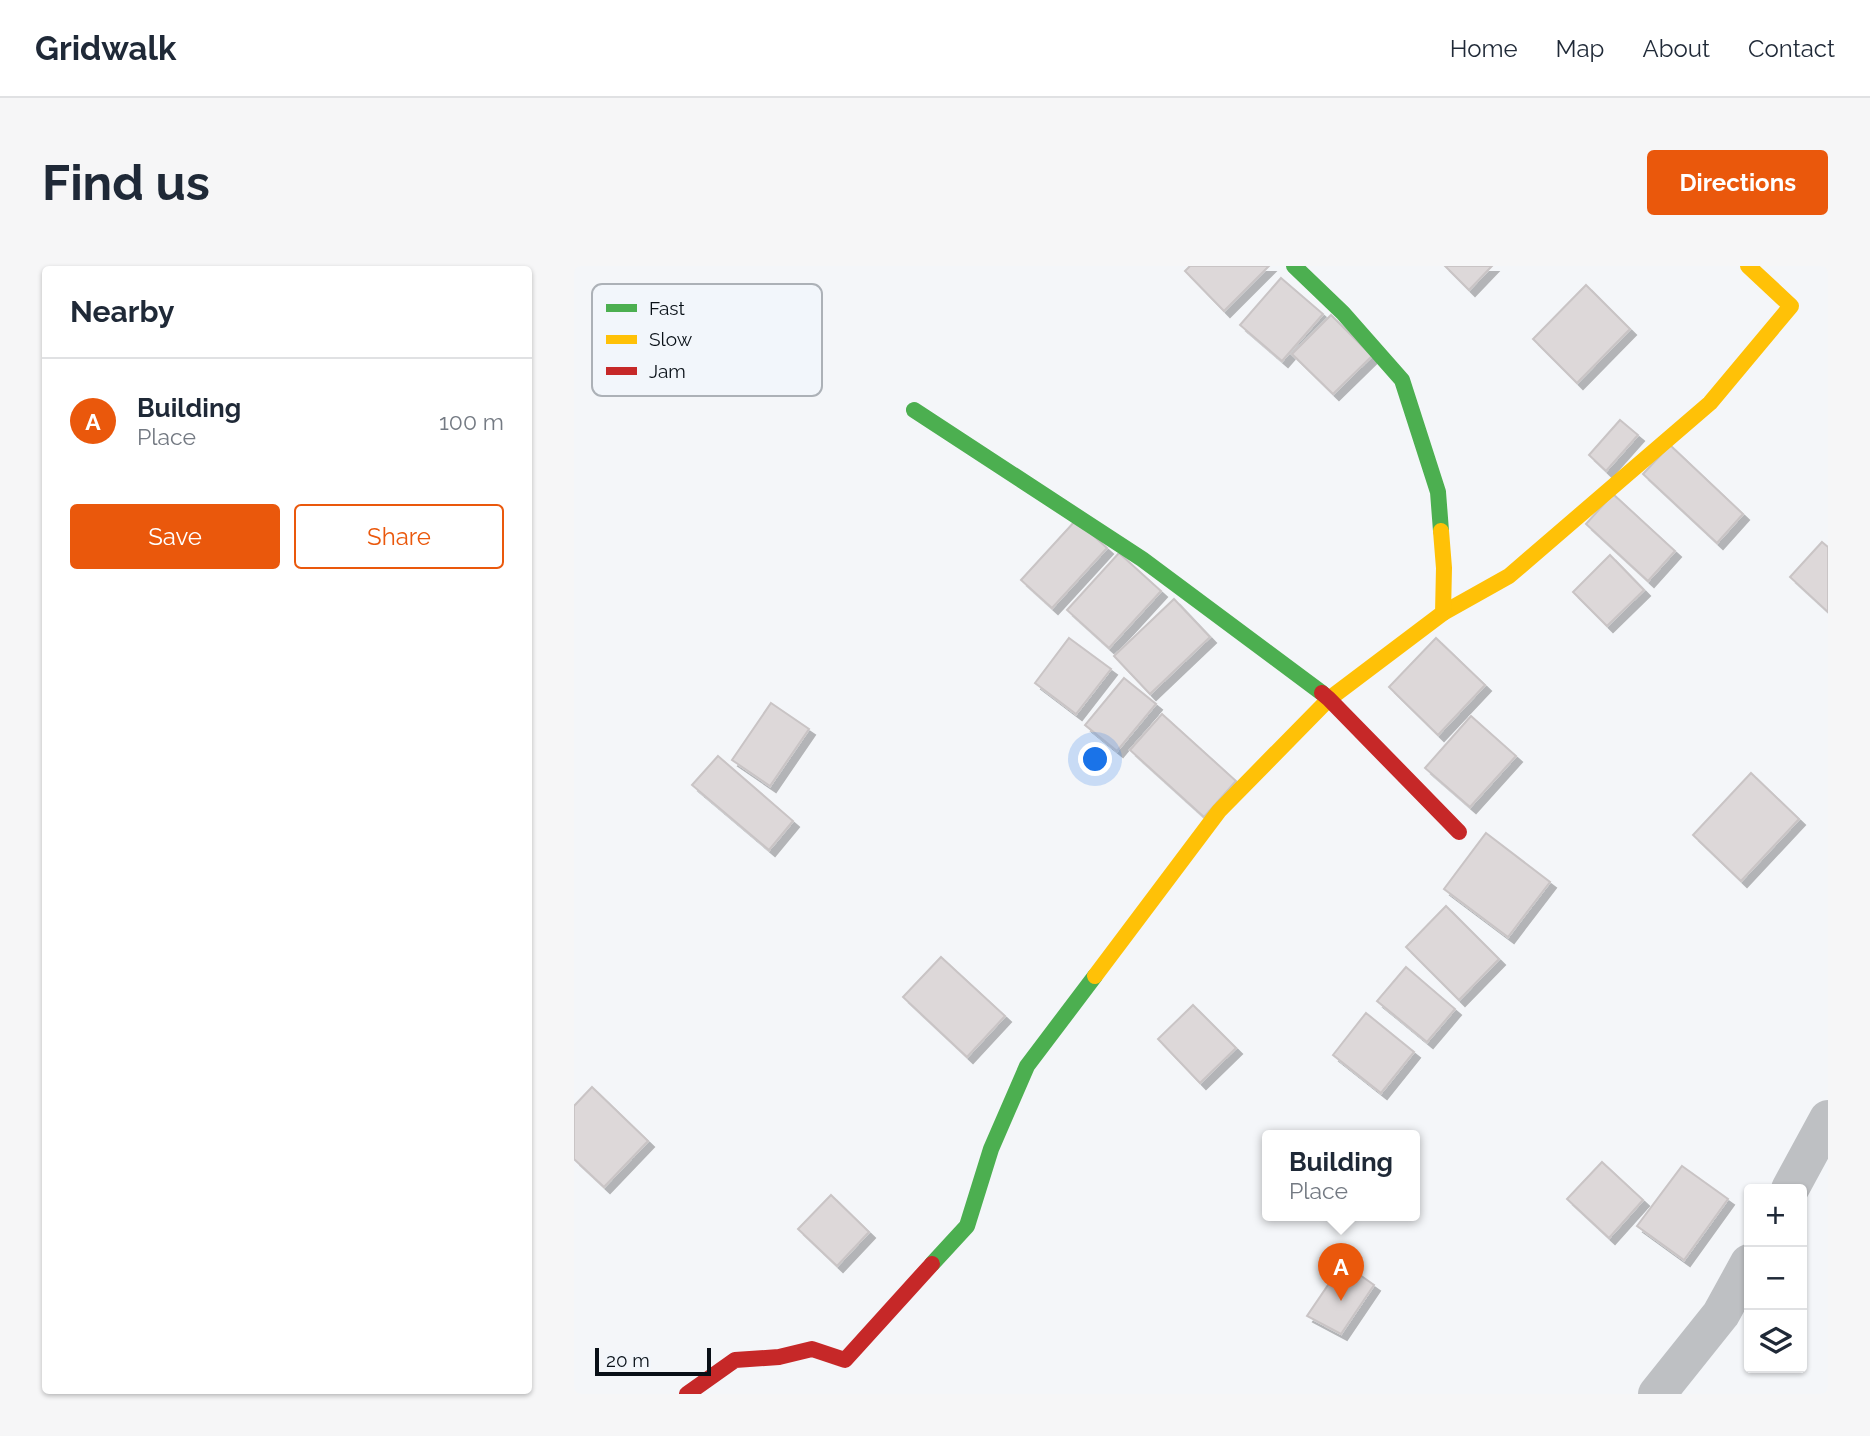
<!DOCTYPE html>
<meta charset="utf-8">
<style>
:root{--surface:#fff;--page:#f6f6f7;--text:#1f2937;--muted:#747a83;--line:#e0e1e3;--accent:#ea580c}
body{margin:0;font-family:Raleway,sans-serif;background:var(--page);color:var(--text)}
.controls{position:absolute;right:21px;bottom:21px;display:grid;overflow:hidden;border-radius:7px;box-shadow:0 2px 5px #0004}
.controls button{width:63px;height:63px;display:grid;place-items:center;padding:0;border:0;border-bottom:2px solid var(--line);background:var(--surface);color:var(--text);font:35px sans-serif}
.scale{position:absolute;left:21px;bottom:18px;width:116px;box-sizing:border-box;padding-left:7px;border:4px solid #091017;border-top:0;font-size:19px;line-height:24px;white-space:nowrap;color:#091017;-webkit-text-stroke:5px #f2f6fb;paint-order:stroke}
.you{position:absolute;left:522px;top:494px;width:24px;height:24px;margin:-18px;border:5px solid #fff;border-radius:50%;background:#1a73e8;box-shadow:0 0 0 10px #1a73e833}
.badge{display:grid;place-items:center;width:46px;height:46px;border-radius:50%;background:var(--accent);color:#fff;font-size:23px;font-weight:700}
.pin{position:absolute;translate:-50% -58px;filter:drop-shadow(0 2px 4px #0008)}
.pin::after{content:'';position:absolute;top:37px;width:24px;height:21px;background:inherit;clip-path:polygon(0 0,100% 0,50% 100%)}
.popup{position:absolute;left:688px;top:864px;width:158px;height:91px;box-sizing:border-box;display:grid;place-content:center;border-radius:7px;background:var(--surface);filter:drop-shadow(0 2px 5px #0005);font-size:23px;white-space:nowrap;color:var(--muted)}
.popup b{font-size:26px;color:var(--text)}
.popup::after{content:'';position:absolute;left:50%;top:100%;margin-left:-14px;border:14px solid transparent;border-top-color:var(--surface)}
.list{margin:0;padding:0;list-style:none}
h2{display:flex;justify-content:space-between;align-items:center;height:91px;margin:0;padding:0 28px;font-size:30px}
h2 small{font-size:23px;font-weight:400;color:var(--muted)}
.list li{display:grid;grid-template-columns:46px 1fr auto;gap:21px;align-items:center;box-sizing:border-box;height:126px;padding:0 28px;border-top:2px solid var(--line)}
.list b{display:block;font-size:26px;white-space:nowrap}
.list p{margin:0;font-size:23px;white-space:nowrap;color:var(--muted)}
.list em{font-size:23px;font-style:normal;color:var(--muted)}
.actions{display:flex;gap:14px;padding:21px 28px}
.actions a{flex:1;padding:16px 0;border:2px solid var(--accent);border-radius:7px;text-align:center;font-size:24px;color:var(--accent)}
.actions .main{background:var(--accent);color:#fff}
.icon{flex:none;width:38px;height:38px;fill:none;stroke:currentColor;stroke-width:2;stroke-linecap:round;stroke-linejoin:round}
.map{position:relative;flex:none;width:1254px;height:1128px;overflow:hidden;border-radius:7px}
header{display:flex;align-items:center;gap:42px;box-sizing:border-box;height:98px;padding:0 35px;background:var(--surface);border-bottom:2px solid var(--line)}
header strong{font-size:33px}
nav{display:flex;gap:38px;margin-inline-start:auto;font-size:24px}
.intro{display:flex;align-items:center;justify-content:space-between;box-sizing:border-box;height:168px;padding:0 42px}
h1{margin:0;font-size:49px}
.button{padding:18px 32px;border-radius:7px;background:var(--accent);color:#fff;font-size:24px;font-weight:700}
main{display:flex;gap:42px;padding:0 42px}
aside{flex:1;background:var(--surface);border-radius:7px;box-shadow:0 2px 5px #0004}
.map>svg:first-child{display:block}
.building{fill:#ddd8d9;stroke:#c9c4c5;stroke-width:2;filter:url(#shadow)}
.lines{fill:none;stroke-linecap:round;stroke-linejoin:round}
.street{stroke:#bec0c3;stroke-width:38}
.fast{stroke:#4caf50;stroke-width:16}
.slow{stroke:#ffc107;stroke-width:16}
.jam{stroke:#c62828;stroke-width:16}
.key{fill:#f2f6fb;stroke:#acb1b7;stroke-width:2}
.key-label{font-size:19px;fill:#091017}
</style>
<header>
<strong>Gridwalk</strong>
<nav><a>Home</a><a>Map</a><a>About</a><a>Contact</a></nav>
</header>
<div class="intro"><h1>Find us</h1><a class="button">Directions</a></div>
<main>
<aside>
<h2>Nearby<small></small></h2>
<ul class="list">
<li><span class="badge">A</span><div><b>Building</b><p>Place</p></div><em>100 m</em></li>
</ul>
<div class="actions"><a class="main">Save</a><a>Share</a></div>
</aside>
<div class="map">
<svg width="1254" height="1128" viewBox="0 0 1254 1128">
<defs>
<filter id="shadow"><feDropShadow dx="6" dy="6" stdDeviation="0" flood-color="#0004"/></filter>
</defs>
<rect width="100%" height="100%" fill="#f4f6f9"/>
<g class="building">
<path d="M616 0H695L650 45 611 5Z"/>
<path d="M871 0H918L895 24Z"/>
<path d="M707 12 749 48 708 95 666 59Z"/>
<path d="M1012 19 1056 63 1003 117 959 73Z"/>
<path d="M757 49 798 90 759 128 718 88Z"/>
<path d="M1046 154 1064 169 1032 205 1015 189Z"/>
<path d="M1096 179 1169 248 1143 277 1069 208Z"/>
<path d="M1039 228 1101 285 1074 315 1012 258Z"/>
<path d="M502 254 533 282 478 342 447 314Z"/>
<path d="M1248 276 1254 281V346L1216 311Z"/>
<path d="M545 287 587 325 535 382 493 344Z"/>
<path d="M1036 289 1070 324 1033 360 999 326Z"/>
<path d="M600 333 636 371 576 428 540 390Z"/>
<path d="M495 372 537 403 502 448 461 417Z"/>
<path d="M862 372 911 419 864 469 815 421Z"/>
<path d="M550 412 582 438 543 485 511 459Z"/>
<path d="M197 437 235 463 196 520 158 494Z"/>
<path d="M588 448 662 515 630 551 556 484Z"/>
<path d="M897 450 942 490 896 541 851 502Z"/>
<path d="M144 490 219 555 195 584 118 519Z"/>
<path d="M1177 507 1225 553 1167 615 1119 569Z"/>
<path d="M912 567 976 616 934 671 870 623Z"/>
<path d="M872 640 925 693 885 734 832 681Z"/>
<path d="M367 691 431 750 393 791 329 731Z"/>
<path d="M832 701 881 743 853 776 803 735Z"/>
<path d="M619 739 662 782 626 817 584 773Z"/>
<path d="M792 747 840 786 807 827 759 789Z"/>
<path d="M18 821 74 875 30 921 0 893V840Z"/>
<path d="M1028 896 1069 934 1035 972 993 933Z"/>
<path d="M1108 900 1154 933 1110 994 1063 960Z"/>
<path d="M257 929 295 966 263 1000 224 963Z"/>
<path d="M769 997 800 1019 767 1068 733 1050Z"/>
</g>
<g class="lines">
<g class="street">
<path d="M1216 923 1254 853"/>
<path d="M1083 1128 1147 1048 1175 997"/>
</g>
<g class="fast">
<path d="M720 0 769 47 828 114 864 226 867 265"/>
<path d="M340 144 568 293 748 427"/>
<path d="M358 998 393 960 417 883 453 800 521 710"/>
</g>
<g class="slow">
<path d="M869 347 935 310 1136 137 1217 40 1174 0"/>
<path d="M521 710 645 545 755 433 869 347 870 302 867 265"/>
</g>
<g class="jam">
<path d="M748 427 755 433 885 566"/>
<path d="M113 1128 161 1094 205 1091 238 1083 271 1094 358 998"/>
</g>
</g>
<rect x="18" y="18" width="230" height="112" rx="10" class="key"/>
<rect x="32" y="38" width="31" height="8" fill="#4caf50"/>
<rect x="32" y="69" width="31" height="9" fill="#ffc107"/>
<rect x="32" y="101" width="31" height="8" fill="#c62828"/>
<g class="key-label">
<text x="75" y="49">Fast</text>
<text x="75" y="80">Slow</text>
<text x="75" y="112">Jam</text>
</g>
</svg>
<div class="controls">
<button>+</button>
<button>−</button>
<button><svg class="icon" aria-label="layers" viewBox="0 0 24 24"><path d="M12 4l9 5-9 5-9-5zM3 14l9 5 9-5"/></svg></button>
</div>
<div class="scale">20 m</div>
<div class="you"></div>
<div class="pin badge" style="left:767px;top:1035px">A</div>
<div class="popup"><b>Building</b>Place</div>
</div>
</main>
